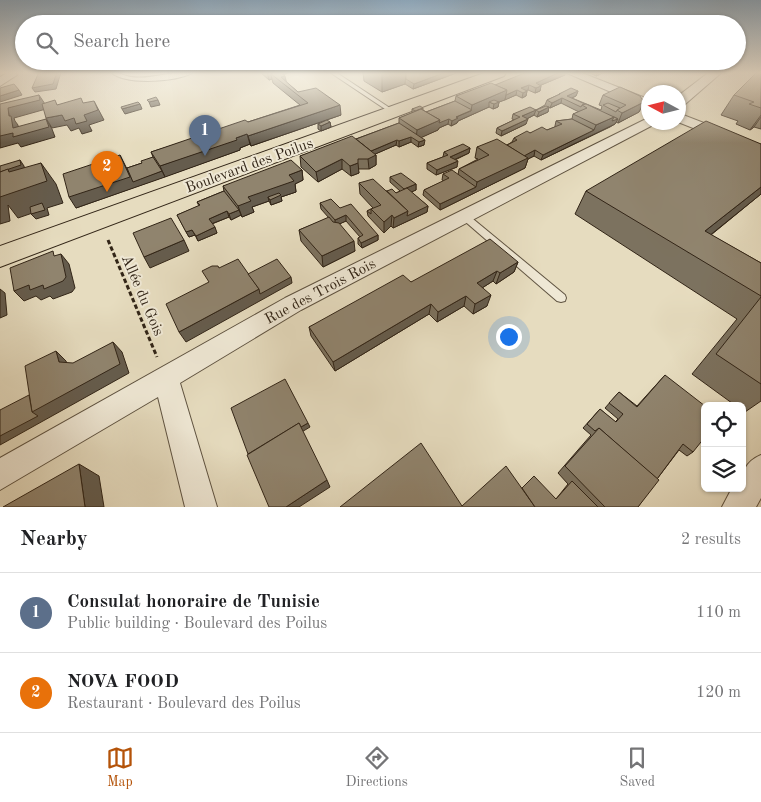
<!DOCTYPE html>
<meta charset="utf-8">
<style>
:root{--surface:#fff;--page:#f6f6f6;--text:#202124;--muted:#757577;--line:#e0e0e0;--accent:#b45309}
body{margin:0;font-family:"Old Standard TT",serif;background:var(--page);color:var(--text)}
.controls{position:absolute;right:15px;bottom:15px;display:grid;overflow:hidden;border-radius:8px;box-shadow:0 1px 4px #0004}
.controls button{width:45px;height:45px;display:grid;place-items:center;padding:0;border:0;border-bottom:1px solid var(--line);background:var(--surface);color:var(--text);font:25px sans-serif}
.compass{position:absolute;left:641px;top:85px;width:45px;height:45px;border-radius:50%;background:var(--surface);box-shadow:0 1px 4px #0004;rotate:277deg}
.you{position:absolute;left:508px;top:336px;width:18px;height:18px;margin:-12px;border:4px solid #fff;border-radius:50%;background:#1a73e8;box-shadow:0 0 0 8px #1a73e833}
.badge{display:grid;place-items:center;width:32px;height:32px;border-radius:50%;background:var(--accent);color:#fff;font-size:16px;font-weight:700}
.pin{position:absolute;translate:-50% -41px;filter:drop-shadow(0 1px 2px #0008)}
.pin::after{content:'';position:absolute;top:26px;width:18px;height:15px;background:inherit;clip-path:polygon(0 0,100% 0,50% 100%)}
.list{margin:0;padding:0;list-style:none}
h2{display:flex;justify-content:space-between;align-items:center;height:65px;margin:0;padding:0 20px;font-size:21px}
h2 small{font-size:16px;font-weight:400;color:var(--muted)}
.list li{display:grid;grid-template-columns:32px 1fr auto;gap:15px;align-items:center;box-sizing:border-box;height:80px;padding:0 20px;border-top:1px solid var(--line)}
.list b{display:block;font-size:19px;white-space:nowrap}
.list p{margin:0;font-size:16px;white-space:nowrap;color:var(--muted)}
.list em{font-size:16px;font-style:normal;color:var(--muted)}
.icon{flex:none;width:28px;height:28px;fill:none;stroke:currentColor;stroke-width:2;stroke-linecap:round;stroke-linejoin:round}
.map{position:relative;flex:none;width:761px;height:507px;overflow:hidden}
.search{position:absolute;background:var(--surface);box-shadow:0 1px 4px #0004;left:15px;right:15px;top:15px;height:55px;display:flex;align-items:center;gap:12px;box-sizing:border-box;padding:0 18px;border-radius:28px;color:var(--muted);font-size:19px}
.sheet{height:225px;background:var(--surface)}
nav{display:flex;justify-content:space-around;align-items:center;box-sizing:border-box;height:70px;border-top:1px solid var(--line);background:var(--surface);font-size:14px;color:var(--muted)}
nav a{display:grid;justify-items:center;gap:2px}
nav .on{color:var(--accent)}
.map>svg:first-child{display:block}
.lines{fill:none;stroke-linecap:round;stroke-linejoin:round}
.service-casing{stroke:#5f5341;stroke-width:2}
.minor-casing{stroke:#5f5341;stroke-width:2}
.primary-casing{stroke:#322517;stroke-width:2}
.path{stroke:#322517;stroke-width:3;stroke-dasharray:4.5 2.5;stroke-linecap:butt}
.service{fill:#efe8d5;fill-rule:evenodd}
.minor{fill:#efe8d5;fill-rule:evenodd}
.primary{fill:#e6dcbf;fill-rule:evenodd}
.wall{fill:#7c725f;stroke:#322517}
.shaded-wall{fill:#655c4d;stroke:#322517}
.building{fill:#90846e;stroke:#322517}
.labels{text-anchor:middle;stroke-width:4;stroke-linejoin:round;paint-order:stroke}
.street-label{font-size:15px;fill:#322517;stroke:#efe8d5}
</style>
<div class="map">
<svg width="761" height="507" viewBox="0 0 761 507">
<rect width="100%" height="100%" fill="#e6dcbf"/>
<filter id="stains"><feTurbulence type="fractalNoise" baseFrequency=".004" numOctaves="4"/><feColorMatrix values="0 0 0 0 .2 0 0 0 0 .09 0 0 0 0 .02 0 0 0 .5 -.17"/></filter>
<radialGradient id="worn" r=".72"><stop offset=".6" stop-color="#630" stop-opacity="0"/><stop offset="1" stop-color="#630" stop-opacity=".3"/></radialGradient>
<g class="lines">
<defs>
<g id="service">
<path d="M112 73C119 72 124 76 131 77 152 80 172 70 192 73 176 82 126 85 112 73Z"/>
<path d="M331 73H337L396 112 391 113Z"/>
<path d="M464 213 467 214 565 295 566 298 565 301 561 302 557 301 461 218 459 216Z"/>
</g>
<g id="minor">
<path d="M7 73H15L17 75 0 86V77Z"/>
<path d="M567 73H582L648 99V108Z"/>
<path d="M708 73H721L683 106 678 107V96Z"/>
<path d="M678 113 761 145V155L678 122Z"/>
<path d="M648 118V122H655L653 125 301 310 180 383 217 507H185L158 397 0 490V458L285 298Z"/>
<path d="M761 455V498L756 507H722L732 488H742C742 472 745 462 761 455Z"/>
</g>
<path id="primary" d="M484 73H506L504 76 0 267V246Z"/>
</defs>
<use href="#service" class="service-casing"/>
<use href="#minor" class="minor-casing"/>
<use href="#primary" class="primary-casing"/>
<path class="path" d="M108 240 157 357"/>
<use href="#service" class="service"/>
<use href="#minor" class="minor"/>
<use href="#primary" class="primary"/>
</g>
<g class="wall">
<path d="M260 72H290L283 75 286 82 298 92 341 115 251 146 250 144 240 148V150L76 208 106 160 127 168 142 163 153 157 151 152 248 122 300 105 273 83 272 79 269 80Z"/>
<path d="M363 72H459L413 89 405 84 382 92 364 81Z"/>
<path d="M588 72H605L596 76Z"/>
<path d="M761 72V129L754 127 750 130 736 124 738 121 721 115 734 95Z"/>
<path d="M565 75 541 85 540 91 535 93 528 90 526 91H527L526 96 522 98 516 95 499 102 498 107 493 109 489 107 458 121 457 123 451 126 448 124 439 128 438 130 421 137 424 145 418 147 411 142 399 147 396 145 375 154 376 155V165L369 169H358L359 173 351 176 342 169 318 182 301 167 300 156 356 139 399 123V118L412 113V109L423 108V110L426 112 455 101 456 96 495 85Z"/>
<path d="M578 91 576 96 572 98 601 110 602 106 599 105 603 95 644 102 639 112 618 123 616 122 615 124 610 127 541 160 534 156 528 159 525 168 440 210 423 195 424 190 444 181 442 180 443 174 458 175 459 169 478 159 475 158 477 147 507 145 512 142 514 138 530 133 547 130 555 127V126L556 121 572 119 573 114 579 112 561 103 550 108 549 107 548 112 537 117 534 115 527 119 526 124 501 136 496 133 497 128 514 120 512 119 513 114 536 110 545 105 547 100 558 95 559 94Z"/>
<path d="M330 122 331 127 321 131 318 129V124Z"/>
<path d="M761 144V194L711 235 761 263V401L745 412 742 410V406H736L692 374 737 319 575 214 586 191Z"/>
<path d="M470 148 469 153 455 160 457 167 436 175 427 169V163L443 157 444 152Z"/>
<path d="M302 170 303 180 295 184 296 192 281 197 282 201 271 205 269 201 252 207 254 212 242 217 241 215 231 220 229 217 212 224 217 233 198 241 195 235 189 237 177 215 199 206 197 202 224 191 223 186Z"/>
<path d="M390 177 416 184V190L411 192 428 206 427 212 393 228 391 226 384 233 368 216 367 211 373 208 360 194 359 183 387 191 396 193 400 191 390 182Z"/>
<path d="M320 203 340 208 378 235V240L362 248 358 244V238L360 237 346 221 339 224 355 251 323 267 301 241 299 230 329 218 321 209Z"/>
<path d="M518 262 514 272 496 284 493 281 482 288 487 306 473 314 464 306 437 322 429 314 335 371 311 336 309 327 411 282Z"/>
<path d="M665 375 693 452 687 456 679 450 657 479 638 507H340L462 506 522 488 556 499 568 484 558 473 591 435 583 428 600 409 615 422 618 419 605 408 619 392 637 406Z"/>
</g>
<g class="shaded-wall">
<path d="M57 72H61L56 89 35 92 32 88Z"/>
<path d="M267 72H290L280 75 271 74 272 79 269 80Z"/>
<path d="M385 72H406L405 84 382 92V73Z"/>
<path d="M446 72H459L413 89 414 84Z"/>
<path d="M560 72H565V75L534 88 536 83Z"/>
<path d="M598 72H605L596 76Z"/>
<path d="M285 76 287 85 281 77Z"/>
<path d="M529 85 528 90 522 92 521 88Z"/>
<path d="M541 86 540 91 535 93 536 88Z"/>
<path d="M19 90 22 95 0 102V96Z"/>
<path d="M507 90 505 100 499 102 498 107 493 109 494 104 489 102V107L458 121 457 123 451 126 452 121 456 117 471 111 472 105Z"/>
<path d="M517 90 516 95 505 100 506 95Z"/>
<path d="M527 91 526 96 522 98 523 93Z"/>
<path d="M578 91 576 96 567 100V96Z"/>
<path d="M39 95 45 104 46 109 14 118 15 121 18 125 19 135 46 119 52 129 55 137 21 147 18 143 0 148V136L9 116 8 108Z"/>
<path d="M562 98 561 103 550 108 552 103Z"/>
<path d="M158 100 160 105 151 107 149 102Z"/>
<path d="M94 101 104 120 89 125 92 131 82 134 79 128 71 131 67 125 52 128 46 118 62 115H84Z"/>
<path d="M644 102 639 112 618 123 622 113Z"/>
<path d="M140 104 142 109 125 114 122 109Z"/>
<path d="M340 105 341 115 251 146 248 136Z"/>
<path d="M549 107 548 112 537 117 539 112Z"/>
<path d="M536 110 534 115 521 122 522 116Z"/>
<path d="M761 115V117L754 127 750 130Z"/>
<path d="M614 117 618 119 615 124 541 160 543 155 594 130 596 125Z"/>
<path d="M449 119 448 124 439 128 438 130 416 140 417 130 440 120Z"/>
<path d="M528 119 526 124 501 136 502 131Z"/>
<path d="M330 122 331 127 321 131V126Z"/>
<path d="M247 134 250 144 240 148V150L165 177 160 166Z"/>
<path d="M411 137V142L399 147V141Z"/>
<path d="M397 140 396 145 373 155H376V165L369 169 368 159 371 151Z"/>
<path d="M425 140 424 145 418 147 419 142Z"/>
<path d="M470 148 469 153 449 162 450 157Z"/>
<path d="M535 150 534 156 528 159 525 168 440 210V204L476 187 477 182 519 158Z"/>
<path d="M120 155 133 181 162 171 165 177 76 208 69 197Z"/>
<path d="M342 159V169L318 182 316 172Z"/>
<path d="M20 160 24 166 25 171 41 163 56 184 63 203 47 208 49 215 36 219 31 214 44 209 18 218 8 205 10 221 0 224V172Z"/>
<path d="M458 161 457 167 436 175 437 170Z"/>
<path d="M358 163 359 173 351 176 350 166Z"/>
<path d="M302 170 303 180 295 184 296 192 281 197 282 201 271 205 270 200 268 197 269 201 252 207 254 212 242 217 238 206 248 197 289 175Z"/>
<path d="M416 184V190L404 195V189Z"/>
<path d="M761 187V194L688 253 705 231Z"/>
<path d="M428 206 427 212 393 228 394 218 408 211Z"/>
<path d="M239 210 241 215 231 220 229 214Z"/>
<path d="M227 211 229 217 211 224 209 219Z"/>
<path d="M346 215V221L335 226V220Z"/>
<path d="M392 215 391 226 384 233V222Z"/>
<path d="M215 227 217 233 198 241 196 236Z"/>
<path d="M192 230 195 235 189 237 186 232Z"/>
<path d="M378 235V240L362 248 361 243Z"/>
<path d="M184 240 189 251 150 268 144 257Z"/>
<path d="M354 241 355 251 323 267 322 256Z"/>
<path d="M61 254 69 264 75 288 72 292 53 299 50 296 41 300 36 296 24 301 14 291Z"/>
<path d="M518 262 514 272 496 284 500 273Z"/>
<path d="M497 271 493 281 474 293 477 283Z"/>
<path d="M291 277 292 283 186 342 179 332 259 289Z"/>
<path d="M0 289 5 293 7 315 0 318Z"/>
<path d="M491 295 487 306 473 314 475 304Z"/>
<path d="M466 296 464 306 437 322 438 312Z"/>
<path d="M431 304 429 314 335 371 333 362Z"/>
<path d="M113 342 122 352 129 373 0 445V436Z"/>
<path d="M56 351 66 361 70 371 59 362Z"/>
<path d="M308 423 310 427 252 462 249 458Z"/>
<path d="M79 464 99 476 104 507H85Z"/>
<path d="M327 480 330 487 299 507H286Z"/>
</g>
<g class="building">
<path d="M39 72H57L53 84 32 88Z"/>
<path d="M276 72H280L285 76 281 77 298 92 316 88 340 105 248 136 247 134 236 138 237 140 160 166 151 152 245 120 248 122 308 103 271 74Z"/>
<path d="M406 72H446L414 84 406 79Z"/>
<path d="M527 72H560L536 83 541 86 536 88 529 85 521 88 527 91 523 93 517 90 506 95 507 90 495 85Z"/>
<path d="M757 72H761V108L749 104 754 102 734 95Z"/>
<path d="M491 83 507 90 472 105 456 96Z"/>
<path d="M14 84 19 90 0 96V88Z"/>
<path d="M620 87 640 96 644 102 622 113 617 110 626 105 603 95Z"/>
<path d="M571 88 578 91 567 96 585 104 582 105 581 107 562 98 552 103 547 100 560 94H559Z"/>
<path d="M39 95 40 100 8 108 9 116H11L13 128 46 119 49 127 13 137V133L0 136V104Z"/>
<path d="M156 97 158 100 149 102 147 100Z"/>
<path d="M81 98 83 103 94 101 98 110 84 115 87 121 76 124 74 118 65 121 62 115 46 118 42 104 55 100 57 105Z"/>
<path d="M494 100 499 102 494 104 489 102Z"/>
<path d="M455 101 472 110 456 117 458 118 452 121 449 119 439 123 440 120 426 112Z"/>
<path d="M138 102 140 104 122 109 121 107Z"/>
<path d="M608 103 620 108 617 110 616 112 603 105Z"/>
<path d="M586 104 614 117 596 125 573 114 587 108 582 105Z"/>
<path d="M420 106 423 108 415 111 412 109Z"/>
<path d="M546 106 549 107 539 112 536 110 522 116 528 119 502 131 497 128 520 117 513 114 530 107 536 110Z"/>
<path d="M421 109 440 120 417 130 399 118Z"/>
<path d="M614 117 618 119 612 121Z"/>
<path d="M572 119 594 130 543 155 535 150 524 156 507 145 517 140 514 138 527 131 530 133 542 127 547 130 562 124 556 121Z"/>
<path d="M327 120 330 122 321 126 318 124Z"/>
<path d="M706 121 761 144V187L705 231 761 263V296L586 191Z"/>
<path d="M399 123 425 140 419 142 411 137 399 141 397 140 371 151 356 139Z"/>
<path d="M352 136 376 155 368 159H358V163L350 166 342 159 316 172 300 156Z"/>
<path d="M497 139 528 158 477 182 459 169 489 155 477 147Z"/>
<path d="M463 144 470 148 450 157 458 161 437 170 427 163 448 155 444 152Z"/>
<path d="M120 155 130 177 69 197 63 174 99 162 98 158 104 157 106 160Z"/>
<path d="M153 157 162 171 133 182 127 168 142 163 141 161Z"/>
<path d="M20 160 21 165 0 172V166Z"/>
<path d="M291 160 302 170 289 175 294 181 248 197 251 201 238 206 223 186Z"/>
<path d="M41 163 47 181 0 197V172L8 169 9 172Z"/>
<path d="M452 170 476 187 440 204 424 190 449 178 443 174Z"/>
<path d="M401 173 416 184 404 189 390 177Z"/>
<path d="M373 179 408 211 394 218 392 215 384 222 371 209 381 205 359 183Z"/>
<path d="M407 188 428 206 407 216 408 211 387 191 392 189 396 193Z"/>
<path d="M224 191 239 210 229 214 227 211 209 219 215 227 196 236 192 230 186 232 177 215 200 205 197 202Z"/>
<path d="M279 193 281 195 270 200 268 197Z"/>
<path d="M331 199 340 208 351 204 378 235 361 243 358 238 363 235 346 215 335 220 320 203Z"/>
<path d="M42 203 45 210 31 214 30 207Z"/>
<path d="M371 209V214L367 211Z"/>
<path d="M329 217 333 222 339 223 354 241 322 256 299 230Z"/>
<path d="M171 218 184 240 144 257 133 233Z"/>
<path d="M490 239 518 262 500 273 497 271 477 283 491 295 475 304 466 296 438 312 431 304 333 362 309 327 403 275 411 282Z"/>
<path d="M53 251 54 256 61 254 66 277 63 281 44 289 43 285 30 290 29 285 14 291 10 268Z"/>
<path d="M238 259 259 289 179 332 166 304 209 282 202 271 212 266H218L219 268Z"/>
<path d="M277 259 291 277 260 294 259 289 248 274Z"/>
<path d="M761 297V384L716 354Z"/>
<path d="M113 342 120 364 32 412 25 366 56 351 59 362 73 363Z"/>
<path d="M665 375 705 406V437L693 452 683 444 657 479 599 428 595 431 587 424 600 409 616 422 623 414 609 403 619 392 637 407Z"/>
<path d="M285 379 308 423 301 427 299 423 248 454 231 408Z"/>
<path d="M29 395 32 412 38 416 0 436V410Z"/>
<path d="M299 423 327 480 286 507H269L247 455Z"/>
<path d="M599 428 659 480 638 507H605L565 466Z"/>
<path d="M421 443 462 506 506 466 535 507H340Z"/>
<path d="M79 464 85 507H3Z"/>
<path d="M534 476 556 499 572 481 598 507H535L522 488Z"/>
</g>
<linearGradient id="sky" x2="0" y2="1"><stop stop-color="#8fabc1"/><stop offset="0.51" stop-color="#f4efe2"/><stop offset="1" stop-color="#f4efe2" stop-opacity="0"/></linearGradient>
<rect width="761" height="143" fill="url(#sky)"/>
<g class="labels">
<g class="street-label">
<text transform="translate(249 165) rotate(-20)" y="5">Boulevard des Poilus</text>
<text transform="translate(320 291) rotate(-28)" y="5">Rue des Trois Rois</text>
<text transform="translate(143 295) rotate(67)" y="5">Allée du Gois</text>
</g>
</g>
<rect width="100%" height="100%" filter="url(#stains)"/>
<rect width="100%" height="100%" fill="url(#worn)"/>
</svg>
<div class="controls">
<button><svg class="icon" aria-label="locate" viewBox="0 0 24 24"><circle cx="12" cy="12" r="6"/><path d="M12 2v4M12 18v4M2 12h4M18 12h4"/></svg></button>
<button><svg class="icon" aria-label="layers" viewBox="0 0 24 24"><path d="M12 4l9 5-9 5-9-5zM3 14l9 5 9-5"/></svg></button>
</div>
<svg class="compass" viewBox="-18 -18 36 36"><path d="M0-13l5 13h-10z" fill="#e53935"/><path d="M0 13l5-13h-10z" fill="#757577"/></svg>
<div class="you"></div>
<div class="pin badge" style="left:205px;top:156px;background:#5c6f8a">1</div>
<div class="pin badge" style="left:107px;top:192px;background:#e8710a">2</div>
<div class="search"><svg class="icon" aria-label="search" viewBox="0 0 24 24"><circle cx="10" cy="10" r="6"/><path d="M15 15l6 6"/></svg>Search here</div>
</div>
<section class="sheet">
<h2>Nearby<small>2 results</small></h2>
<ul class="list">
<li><span class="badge" style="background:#5c6f8a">1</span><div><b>Consulat honoraire de Tunisie</b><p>Public building · Boulevard des Poilus</p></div><em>110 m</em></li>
<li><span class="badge" style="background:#e8710a">2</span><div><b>NOVA FOOD</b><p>Restaurant · Boulevard des Poilus</p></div><em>120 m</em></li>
</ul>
</section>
<nav>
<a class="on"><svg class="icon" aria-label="map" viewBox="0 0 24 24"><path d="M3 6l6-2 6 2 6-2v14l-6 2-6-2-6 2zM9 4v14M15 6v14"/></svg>Map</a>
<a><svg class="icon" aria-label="directions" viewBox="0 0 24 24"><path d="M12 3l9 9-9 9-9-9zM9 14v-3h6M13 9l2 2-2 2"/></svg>Directions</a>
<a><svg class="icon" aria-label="saved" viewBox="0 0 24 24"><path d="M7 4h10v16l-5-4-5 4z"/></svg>Saved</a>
</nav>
